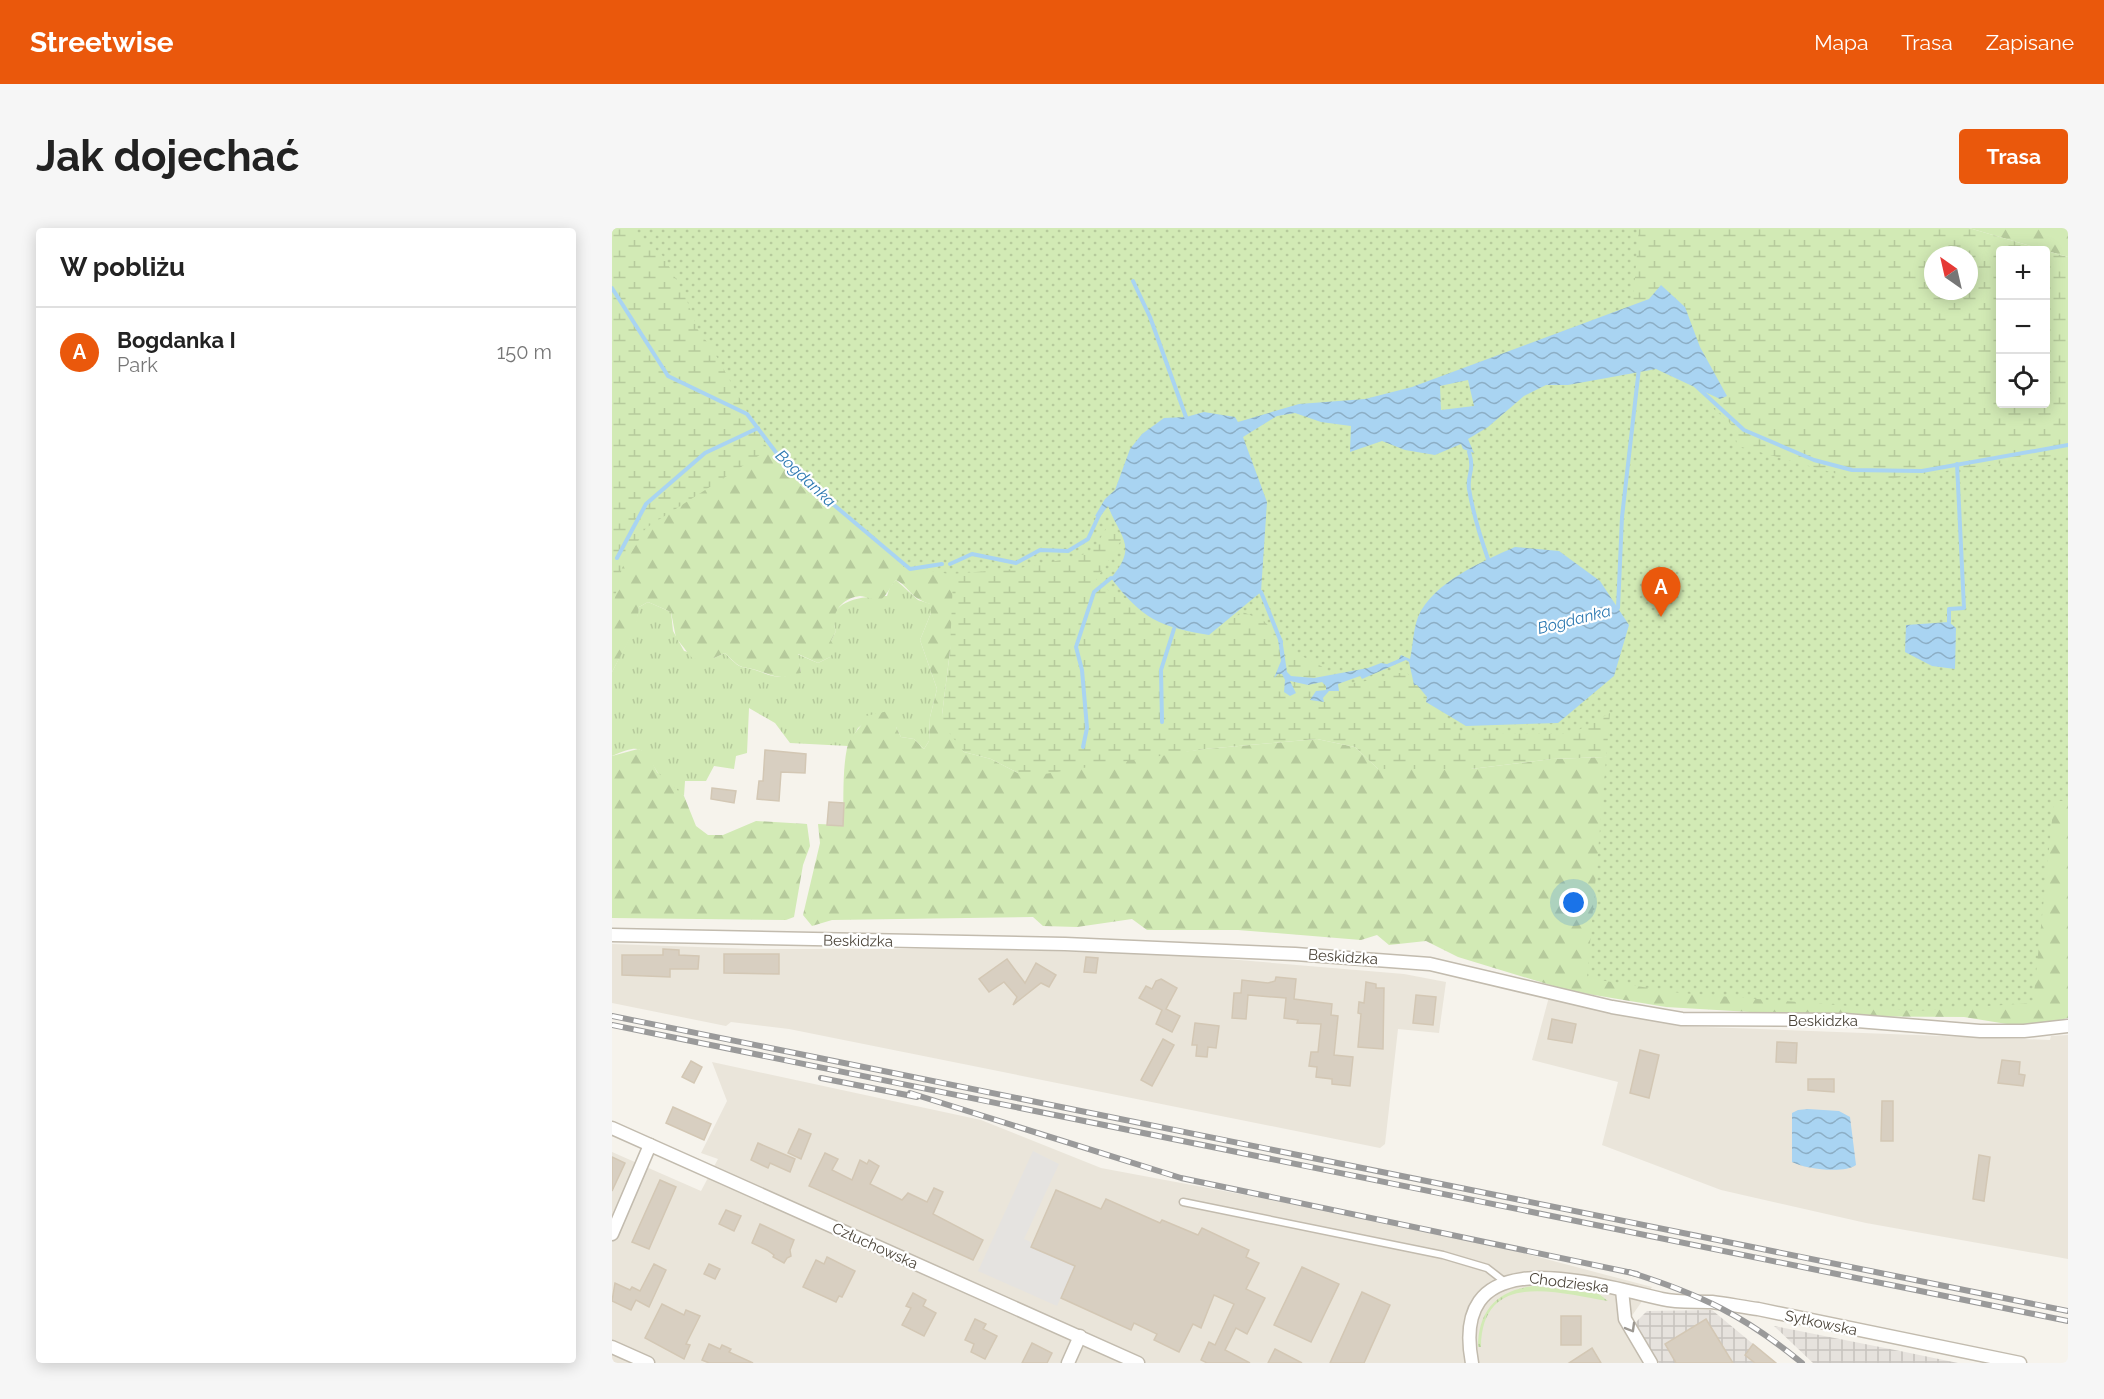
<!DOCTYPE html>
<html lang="pl">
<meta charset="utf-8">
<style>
:root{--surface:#fff;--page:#f6f6f6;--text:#222;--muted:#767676;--line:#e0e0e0;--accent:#ea580c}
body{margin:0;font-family:Raleway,sans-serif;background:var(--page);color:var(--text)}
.controls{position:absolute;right:18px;top:18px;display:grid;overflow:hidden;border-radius:6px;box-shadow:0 3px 15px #0003}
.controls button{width:54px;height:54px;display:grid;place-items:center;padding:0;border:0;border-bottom:2px solid var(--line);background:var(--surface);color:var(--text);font:30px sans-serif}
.compass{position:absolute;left:1312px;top:18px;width:54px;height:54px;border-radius:50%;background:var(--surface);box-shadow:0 3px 15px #0003;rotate:326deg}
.you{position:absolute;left:962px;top:675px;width:21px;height:21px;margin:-15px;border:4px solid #fff;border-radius:50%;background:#1a73e8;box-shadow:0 0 0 9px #1a73e833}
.badge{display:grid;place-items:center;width:39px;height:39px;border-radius:50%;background:var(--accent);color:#fff;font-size:20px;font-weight:700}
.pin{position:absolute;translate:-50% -50px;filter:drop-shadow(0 2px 3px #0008)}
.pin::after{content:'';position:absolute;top:32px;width:21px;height:18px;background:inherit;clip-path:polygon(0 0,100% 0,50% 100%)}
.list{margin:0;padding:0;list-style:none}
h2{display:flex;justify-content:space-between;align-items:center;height:78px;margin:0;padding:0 24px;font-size:26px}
h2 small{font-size:20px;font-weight:400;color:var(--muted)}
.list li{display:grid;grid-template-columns:39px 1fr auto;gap:18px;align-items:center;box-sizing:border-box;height:90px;padding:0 24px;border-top:2px solid var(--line)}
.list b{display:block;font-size:22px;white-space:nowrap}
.list p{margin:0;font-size:20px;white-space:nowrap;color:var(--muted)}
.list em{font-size:20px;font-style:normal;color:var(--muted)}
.icon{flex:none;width:33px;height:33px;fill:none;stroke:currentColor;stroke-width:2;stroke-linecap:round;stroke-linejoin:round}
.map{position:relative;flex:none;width:1456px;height:1135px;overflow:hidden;border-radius:6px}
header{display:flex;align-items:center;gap:36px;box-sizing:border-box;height:84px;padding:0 30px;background:var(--accent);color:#fff}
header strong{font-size:28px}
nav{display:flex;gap:33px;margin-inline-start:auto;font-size:21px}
.intro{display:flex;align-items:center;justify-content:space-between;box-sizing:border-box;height:144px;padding:0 36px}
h1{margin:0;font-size:42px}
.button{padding:15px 27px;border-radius:6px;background:var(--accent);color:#fff;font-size:21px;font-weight:700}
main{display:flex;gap:36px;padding:0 36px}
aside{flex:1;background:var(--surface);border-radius:6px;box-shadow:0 3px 15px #0003}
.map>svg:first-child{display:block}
.residential{fill:#eae5da}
.industrial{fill:url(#industrial-grid)}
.grass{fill:url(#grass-tufts)}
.forest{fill:url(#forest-firs)}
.wetland{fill:url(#wetland-marsh);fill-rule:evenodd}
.park{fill:url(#park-dots)}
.parking{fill:#e5e3e0}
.water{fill:url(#water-waves);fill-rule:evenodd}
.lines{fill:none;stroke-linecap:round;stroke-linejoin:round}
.stream{stroke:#a9d4f2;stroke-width:4}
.building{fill:#d8cfc1;stroke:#d3c7b4;stroke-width:1.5}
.service-casing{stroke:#c2bbae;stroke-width:9}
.minor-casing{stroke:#c2bbae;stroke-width:15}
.service{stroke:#fff;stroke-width:6}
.minor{stroke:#fff;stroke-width:12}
.rail-casing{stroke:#9a9a9a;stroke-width:6}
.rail{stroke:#fff;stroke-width:4;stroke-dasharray:11;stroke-linecap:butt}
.oneway{stroke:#9c9892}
.labels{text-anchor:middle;stroke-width:4.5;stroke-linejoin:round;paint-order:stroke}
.street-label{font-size:15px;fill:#4b4439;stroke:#fff}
.water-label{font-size:16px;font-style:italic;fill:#2e7ab2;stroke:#fff}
</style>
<header>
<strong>Streetwise</strong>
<nav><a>Mapa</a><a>Trasa</a><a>Zapisane</a></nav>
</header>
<div class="intro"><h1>Jak dojechać</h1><a class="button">Trasa</a></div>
<main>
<aside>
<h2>W pobliżu<small></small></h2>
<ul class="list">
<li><span class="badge">A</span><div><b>Bogdanka I</b><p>Park</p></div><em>150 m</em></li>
</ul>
</aside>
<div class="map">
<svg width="1456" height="1135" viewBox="0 0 1456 1135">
<defs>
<pattern id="industrial-grid" width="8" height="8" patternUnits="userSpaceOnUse" patternTransform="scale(1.5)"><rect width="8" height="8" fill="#e6e2dd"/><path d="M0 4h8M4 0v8" fill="none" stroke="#c7c3be"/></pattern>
<pattern id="grass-tufts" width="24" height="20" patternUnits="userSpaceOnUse" patternTransform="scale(1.5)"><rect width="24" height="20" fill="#d2eab5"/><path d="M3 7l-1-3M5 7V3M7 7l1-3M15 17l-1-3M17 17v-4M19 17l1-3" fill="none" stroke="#b6ca9c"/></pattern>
<pattern id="forest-firs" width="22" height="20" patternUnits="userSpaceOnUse" patternTransform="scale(1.5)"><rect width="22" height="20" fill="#d2eab5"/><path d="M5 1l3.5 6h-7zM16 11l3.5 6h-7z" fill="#b6ca9c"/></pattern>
<pattern id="wetland-marsh" width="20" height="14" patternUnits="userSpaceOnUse" patternTransform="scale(1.5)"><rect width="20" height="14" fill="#d2eab5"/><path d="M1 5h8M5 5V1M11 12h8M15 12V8" fill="none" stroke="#b6ca9c"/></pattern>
<pattern id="park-dots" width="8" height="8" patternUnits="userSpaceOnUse" patternTransform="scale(1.5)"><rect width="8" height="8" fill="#d2eab5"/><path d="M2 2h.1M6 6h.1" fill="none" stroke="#b6ca9c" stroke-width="1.8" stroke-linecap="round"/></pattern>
<pattern id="water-waves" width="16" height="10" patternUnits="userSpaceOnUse" patternTransform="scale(1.5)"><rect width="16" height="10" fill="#a9d4f2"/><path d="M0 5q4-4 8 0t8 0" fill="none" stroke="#8caec5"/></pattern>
</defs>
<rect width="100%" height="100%" fill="#f6f3ec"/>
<g class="residential">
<path d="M0 716 143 721H350L555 726 792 746 834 754 827 805 786 801 773 916 768 920 177 801 119 794 114 798 0 775Z"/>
<path d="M937 769 1066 798 1438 812 1439 808 1456 807V1031L1254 995 1109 962 990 917 1006 854 920 832Z"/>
<path d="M100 834 369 892 489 940 835 1005 1040 1059 1012 1099 1033 1135H0V924L89 963 106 931 89 925 115 873Z"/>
</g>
<g class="industrial">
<path d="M1100 1082 1164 1135H1047L1023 1095 1035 1083Z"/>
<path d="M1162 1098 1293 1124 1346 1135H1201Z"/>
</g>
<g class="grass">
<path d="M284 352 306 372 319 376V385L308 412 325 461 318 489 317 513 312 521 302 511 289 509 284 499 252 495 246 500 236 518 178 515 163 495 137 480 135 525 124 528 122 541 102 538 94 553H73L72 568C61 561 51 553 44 542 29 518 29 516 0 528V444L23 399 27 379 36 374 59 384 61 403 72 423 102 430 113 425C131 444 126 436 146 443 166 450 168 451 189 444L185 426 206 435 218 429 219 413 224 403C211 371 254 368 275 368L278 359Z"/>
<path d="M923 1058 987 1066 996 1073C946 1065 870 1041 869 1119H866C866 1082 886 1061 923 1058Z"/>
</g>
<g class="forest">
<path d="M0 0H414L338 423 330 487 352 524 379 531 406 545 593 521 705 511 743 519 766 541H859L940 531 1069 526 1456 551V790L1426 797 1407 798 1352 789 1206 788 1054 779 958 763 846 729 814 713 777 717 765 707 749 712 626 702H535L520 691 465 699 431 698 421 689 220 692 200 698 191 687 208 615 206 596 231 597C232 573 230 545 235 520 238 507 251 499 254 488L276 483 287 487 284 499 289 509 302 511 312 521 317 513 318 489 325 461 308 412 319 385 318 376C296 369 299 360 284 352 277 360 276 367 267 373 262 372 253 368 248 368 230 370 217 386 224 403L219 413 224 421 218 429 206 435 186 426 189 445C169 451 166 450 147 443 126 436 132 444 113 425L102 430 81 431 64 410 59 384 36 374 27 379 24 399 0 444Z"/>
<path d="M1357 0H1456V29Z"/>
<path d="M26 521 35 524 45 544 72 568 84 598 96 607H111L144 593 195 596 198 618 191 637 182 689 174 692 0 690V528Z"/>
</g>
<g class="wetland">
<path d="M0 0H37L56 18 99 36 139 77 164 114 163 148 174 190V210L34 300 10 340 0 381Z"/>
<path d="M414 0H1357L1456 29V551L1069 526 940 531 859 541H766L743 519 705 511 593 521 426 547 406 545 379 531 352 524 332 498 330 487 338 423 342 326ZM1388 22H1434V176H1388ZM1321 27H1357V63H1321Z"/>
</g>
<path class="park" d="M19 0H1027L1019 98 1080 162 1119 196 1126 218 1254 254 1456 226V573H1442L1421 775 1303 783 1068 765 975 750 998 485 959 506 848 505 795 445H780L766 451 735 456 709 438 680 423 652 393 631 384 607 400 575 405 521 373 501 366 484 352 510 311 495 298 484 318 476 325 459 330 403 341 338 346 292 339 235 285 201 271 158 225 101 122 86 102 74 70 52 29Z"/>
<path class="parking" d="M421 923 447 936 412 1011 419 1014V1019L463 1038 445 1078 366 1043Z"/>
<g class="water">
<path d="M1049 57 1073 79 1088 119 1115 168 1108 171 1044 141 956 157H934L912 168 876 199 856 211 862 225 851 221 849 216 823 227 793 222 770 213 738 224 739 198 709 194 683 185 665 188 631 209 655 274 649 364 597 407C548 399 530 391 499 350 526 318 509 311 496 278L488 289 483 288 493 271 503 262 518 221 530 206 552 190 574 189 592 184 623 189 626 194 687 176 753 171 800 159 1037 71ZM856 152 862 178 829 182 828 158Z"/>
<path d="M903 319 947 323 988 353 1017 397 1002 448 946 495 854 498 814 474 815 469 805 457H802L797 434 794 432 750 451 748 448 726 456 727 463H717L711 470 712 474 698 472 704 463 714 462V458L710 454 696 457 678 453 684 465 678 468 672 464 673 452 670 446H666L662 450 669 433 666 411 670 410 675 444 679 448 702 450 756 440 769 435 775 436 787 431 789 427 798 431C801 418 801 402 806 389 821 354 871 333 903 319Z"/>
<path d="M1337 394 1344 400 1343 441 1320 438 1293 424 1294 397Z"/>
<path d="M1196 881 1227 883 1238 889 1244 937C1232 946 1193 941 1180 934V885L1186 882Z"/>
</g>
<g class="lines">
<g class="stream">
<path d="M521 53 538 89 574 189"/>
<path d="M0 60 56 148 135 186 172 235 298 341 330 336"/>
<path d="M1084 158 1132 202 1202 232 1240 242 1310 243 1456 217"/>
<path d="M857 224C863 243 855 246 857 261 861 285 868 308 876 331"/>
<path d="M5 330 34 276 93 225 146 200"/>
<path d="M338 336 360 326 404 335 428 322 456 323 476 311 488 285"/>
<path d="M645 362 649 364 669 414"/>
<path d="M1003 381 1006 380 1010 289 1027 140"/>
<path d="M1337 394V381L1352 380 1345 236"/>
<path d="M550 494 549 442 562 401"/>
<path d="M471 519 475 500 470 442 464 419 482 364 499 350"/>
</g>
</g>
<g class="building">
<path d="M153 522 194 526 193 545 169 544 167 573 145 571 147 553H151Z"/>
<path d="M100 560 124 563 122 575 99 571Z"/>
<path d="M217 574 232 575 231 598 215 597Z"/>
<path d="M51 721 67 722V727L87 728 86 741H58V749L10 747V727H51Z"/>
<path d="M112 726H167V746L112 745Z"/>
<path d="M474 729 486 730 484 745 472 744Z"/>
<path d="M395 731 413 755 424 735 444 747 437 759 429 755 401 777 405 769 392 754 377 764 367 751Z"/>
<path d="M664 749 684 751 682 771 720 776 719 787 726 788 722 827 741 829 738 858 720 856V851L704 849 705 839 697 838 699 824H706L709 796 685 795 686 792 672 790 674 770 636 767 634 791 620 790 622 765H629L630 752 656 755 663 753Z"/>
<path d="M549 751 565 760 554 781 568 788 560 804 544 796 550 782 527 770 534 758 540 761 544 753Z"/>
<path d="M754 754 764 756V760H772L771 821 746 819 749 786 746 785 747 774 752 775Z"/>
<path d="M804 767 824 769 821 797 801 795Z"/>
<path d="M940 791 964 796 960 815 936 811Z"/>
<path d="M583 795 607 798 604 820 596 819 595 829 584 828 585 817H580Z"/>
<path d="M551 811 562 817 540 858 529 852Z"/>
<path d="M1165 814 1185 815 1184 835 1164 834Z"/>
<path d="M1028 822 1047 827 1037 870 1018 865Z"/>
<path d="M1390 832 1408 834 1407 846 1413 847 1411 858 1386 855Z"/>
<path d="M79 833 90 839 82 855 70 849Z"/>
<path d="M1196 851H1222V864L1196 862Z"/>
<path d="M1270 873H1281V913H1269Z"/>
<path d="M61 879 99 896 92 912 54 895Z"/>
<path d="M187 901 199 906 189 931 176 925Z"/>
<path d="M146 915 183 931 178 944 158 935 156 940 139 932Z"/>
<path d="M213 925 226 931 220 942 240 952 248 932 255 936 257 932 267 938 258 956 290 972 296 965 315 974 322 960 331 964 321 986 371 1012 361 1032 197 958Z"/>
<path d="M1367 927 1378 929 1372 973 1361 971Z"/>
<path d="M0 929 13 935 0 963Z"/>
<path d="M48 952 64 959 37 1021 20 1014Z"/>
<path d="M444 962 489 981 494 971 548 995 550 992 586 1007 590 1000 637 1022 634 1029 647 1035 634 1061 653 1070 635 1106 624 1100 613 1122 638 1135H595L589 1132 597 1114 603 1117 622 1076 602 1067 589 1100 581 1096 567 1124 542 1112 545 1106 522 1095 519 1102 449 1070 463 1038 419 1019Z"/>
<path d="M114 982 129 988 122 1003 107 996Z"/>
<path d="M148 996 182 1012 178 1022 179 1028 175 1030 172 1035 161 1029 162 1027 155 1022 140 1015Z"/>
<path d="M215 1029 243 1043 230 1069 227 1068 224 1074 191 1059 204 1032 212 1036Z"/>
<path d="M42 1036 54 1042 37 1079 24 1072 19 1082 0 1073 3 1055 18 1062 20 1059 28 1063Z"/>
<path d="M97 1036 108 1041 103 1051 92 1046Z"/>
<path d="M690 1039 727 1056 699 1114 662 1097Z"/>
<path d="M750 1064 778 1077 752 1135H718Z"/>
<path d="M301 1065 314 1072 311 1078 324 1085 312 1108 290 1097 299 1080 294 1078Z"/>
<path d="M50 1076 72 1087 74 1082 88 1088 74 1116 78 1117 72 1131 33 1110Z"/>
<rect x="949" y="1088" width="20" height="29"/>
<path d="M363 1091 374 1096 371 1101 385 1108 373 1131 359 1124 362 1116 353 1112Z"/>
<path d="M1094 1091 1121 1135H1064L1053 1116Z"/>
<path d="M420 1115 440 1125 435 1135H410Z"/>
<path d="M97 1116 108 1121 110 1117 119 1121 117 1124 141 1135H97L90 1132Z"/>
<path d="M1141 1116 1164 1135H1143L1133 1127Z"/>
<path d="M980 1120 989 1135H957Z"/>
<path d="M663 1121 690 1135H656Z"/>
</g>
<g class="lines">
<defs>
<path id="service" d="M571 974 831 1027 875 1040 893 1054"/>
<g id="minor">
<path d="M0 707 453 716 683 726 818 736 1000 779 1070 791 1233 792 1368 803H1412L1456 798"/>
<path d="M0 900 526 1135"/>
<path d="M0 1006 38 917"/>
<path d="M1010 1062 1013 1091 1039 1135"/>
<path d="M0 1119 36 1135"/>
<path d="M456 1135 468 1108"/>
<path d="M860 1135C836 1009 983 1056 1050 1071 1066 1075 1084 1073 1100 1074 1116 1076 1131 1079 1146 1081L1408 1135"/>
</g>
</defs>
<use href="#service" class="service-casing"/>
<use href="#minor" class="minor-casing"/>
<use href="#service" class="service"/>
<use href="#minor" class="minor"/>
<defs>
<g id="rail">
<path d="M0 788 1456 1083"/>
<path d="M0 797 1456 1093"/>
<path d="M209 850 305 869"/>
<path d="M298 865 569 950 1025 1046"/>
<path d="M1017 1044C1087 1066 1132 1087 1190 1135"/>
</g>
</defs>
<use href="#rail" class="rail-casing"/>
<use href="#rail" class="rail"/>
</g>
<defs><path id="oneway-chevron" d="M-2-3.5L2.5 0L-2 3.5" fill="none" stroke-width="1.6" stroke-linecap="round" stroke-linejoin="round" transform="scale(1.5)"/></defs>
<use class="oneway" href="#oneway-chevron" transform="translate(1019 1100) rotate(60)"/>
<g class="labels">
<g class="street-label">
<text transform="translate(246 713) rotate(1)" y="5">Beskidzka</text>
<text transform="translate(731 729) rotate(4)" y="5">Beskidzka</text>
<text x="1211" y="798">Beskidzka</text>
<text transform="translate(263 1018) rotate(24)" y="5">Człuchowska</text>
<text transform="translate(957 1055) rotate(7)" y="5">Chodzieska</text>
<text transform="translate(1209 1095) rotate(12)" y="5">Sytkowska</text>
</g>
<g class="water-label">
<text transform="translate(194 250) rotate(43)" y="6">Bogdanka</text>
<text transform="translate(962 391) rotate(-14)" y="6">Bogdanka</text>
</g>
</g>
</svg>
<div class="controls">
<button>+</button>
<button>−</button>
<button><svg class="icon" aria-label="locate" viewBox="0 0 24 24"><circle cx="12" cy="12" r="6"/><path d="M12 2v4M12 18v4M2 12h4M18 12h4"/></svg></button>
</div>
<svg class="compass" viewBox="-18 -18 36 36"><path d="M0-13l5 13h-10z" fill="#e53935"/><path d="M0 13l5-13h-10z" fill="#767676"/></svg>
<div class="you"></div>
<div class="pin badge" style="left:1049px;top:389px">A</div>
</div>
</main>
